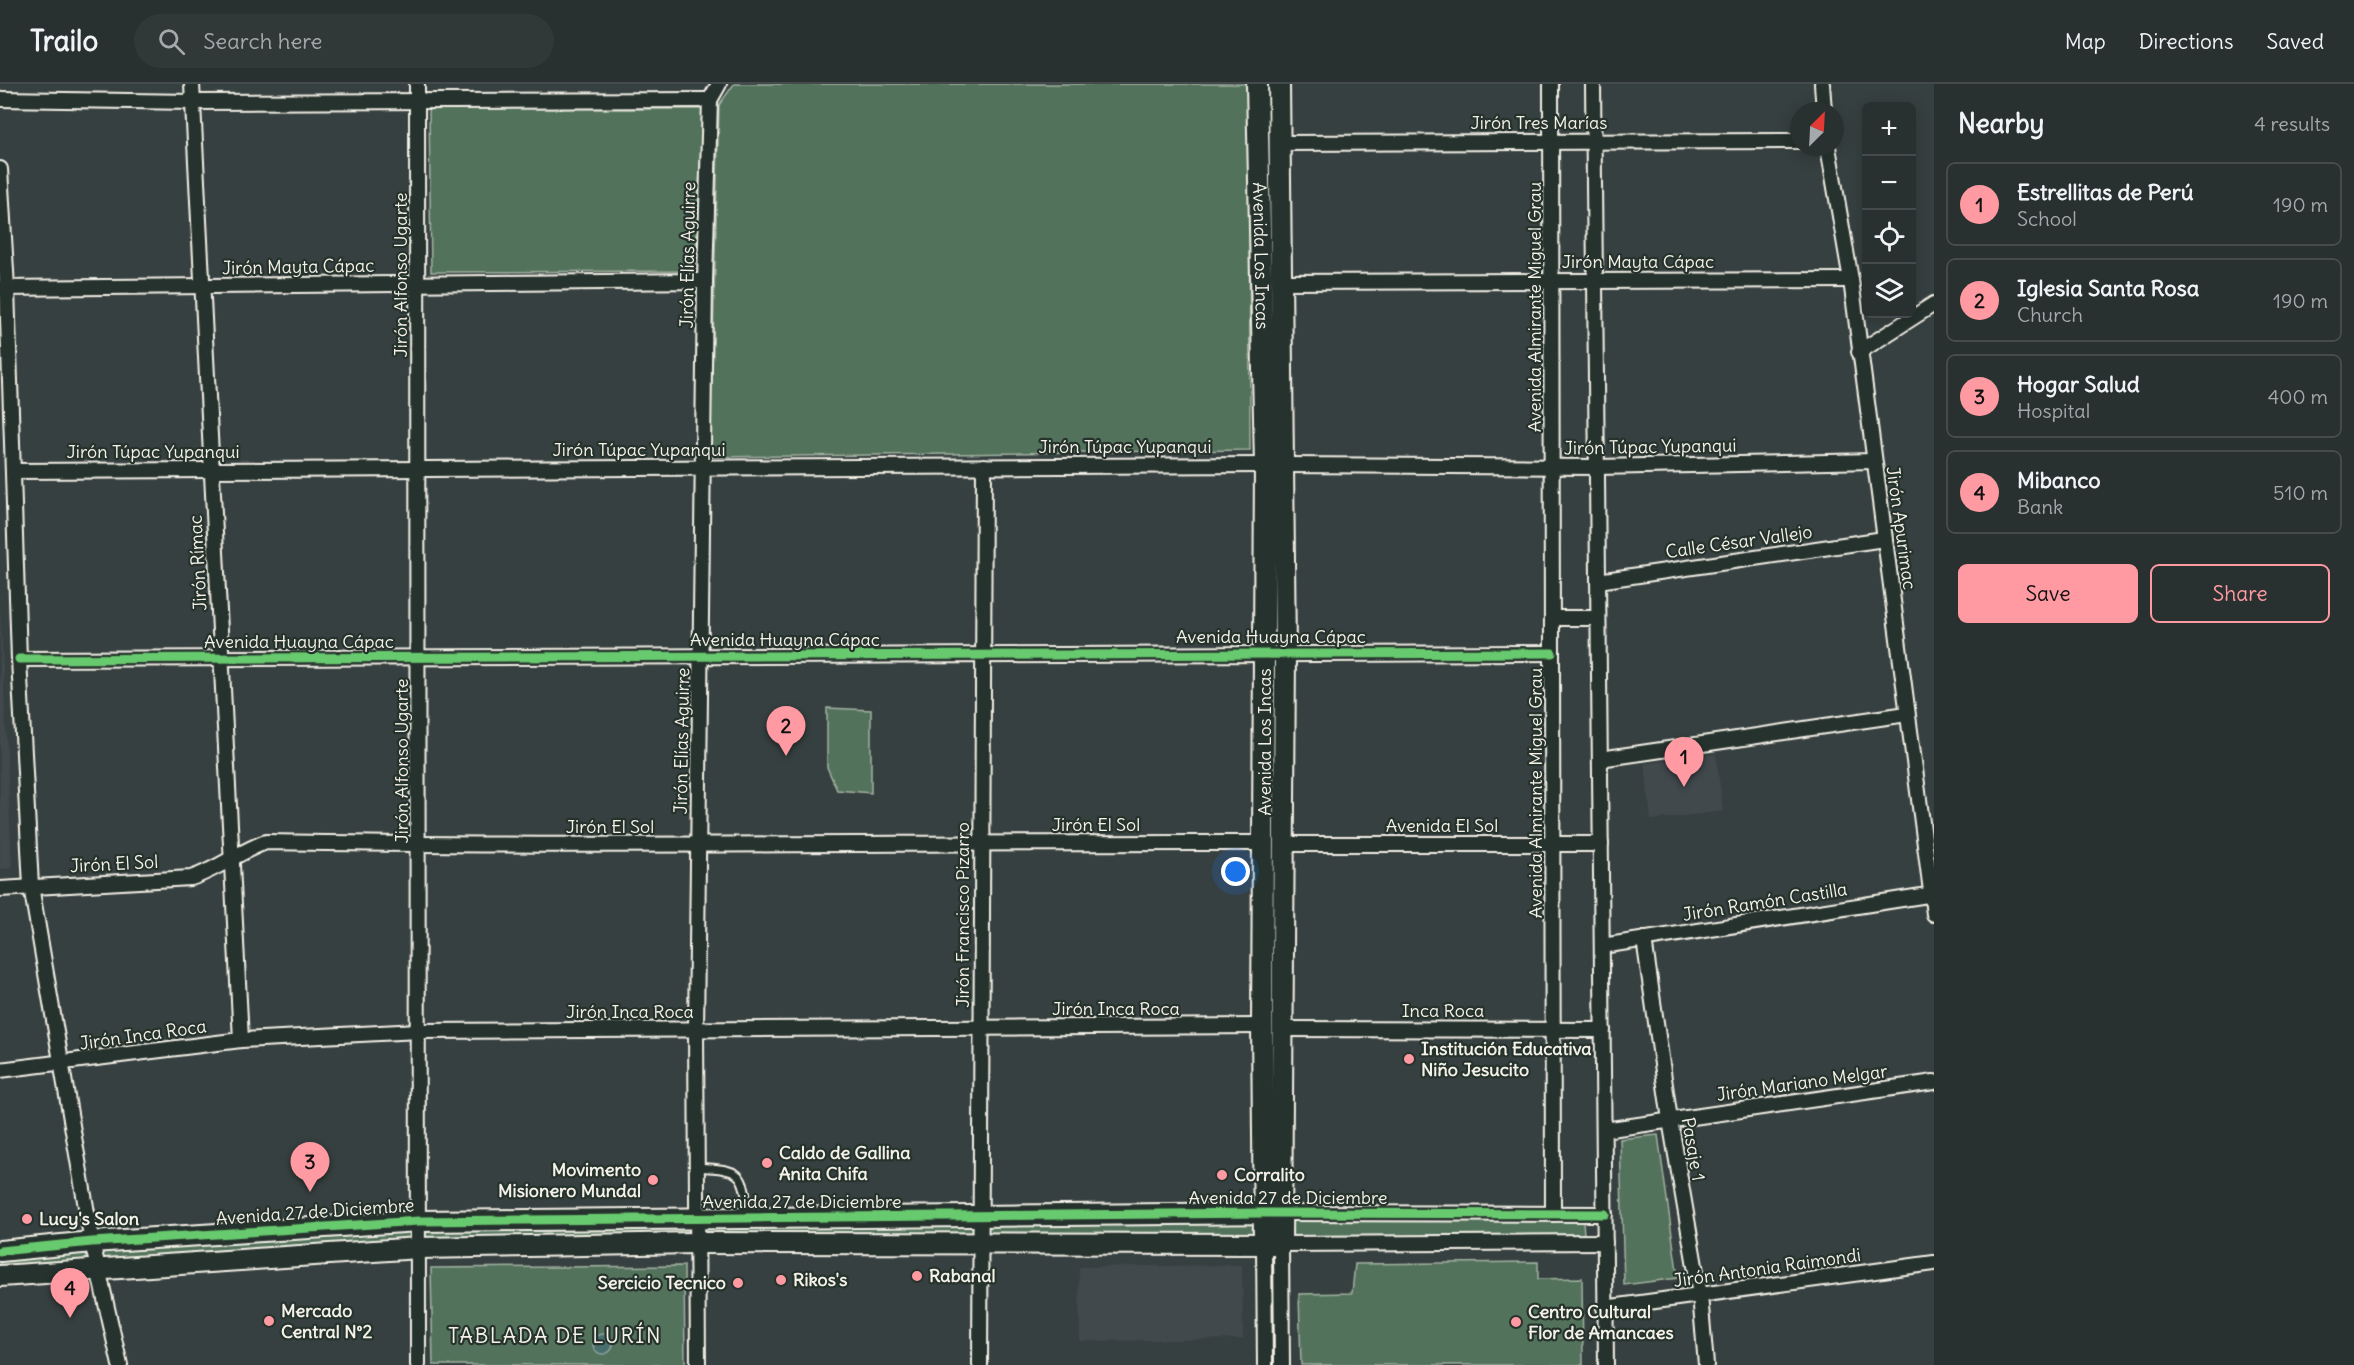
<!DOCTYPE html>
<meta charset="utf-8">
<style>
:root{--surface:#293030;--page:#313838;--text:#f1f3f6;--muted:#a5a9ab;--line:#454b4c;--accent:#ff9aa2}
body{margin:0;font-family:Delius,sans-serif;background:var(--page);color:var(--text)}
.controls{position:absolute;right:18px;top:18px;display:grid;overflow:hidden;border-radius:9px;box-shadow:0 3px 15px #0003}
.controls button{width:54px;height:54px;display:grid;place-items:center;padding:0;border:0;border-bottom:2px solid var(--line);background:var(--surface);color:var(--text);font:30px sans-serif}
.compass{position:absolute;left:1790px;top:18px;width:54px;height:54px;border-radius:50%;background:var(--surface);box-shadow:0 3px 15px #0003;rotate:24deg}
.you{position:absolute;left:1236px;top:788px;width:21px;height:21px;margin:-15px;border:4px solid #fff;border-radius:50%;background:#1a73e8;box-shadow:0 0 0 9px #1a73e833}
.badge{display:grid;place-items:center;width:39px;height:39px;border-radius:50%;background:var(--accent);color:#111;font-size:20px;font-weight:700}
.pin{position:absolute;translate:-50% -50px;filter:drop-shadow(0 2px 3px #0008)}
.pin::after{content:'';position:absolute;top:32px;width:21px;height:18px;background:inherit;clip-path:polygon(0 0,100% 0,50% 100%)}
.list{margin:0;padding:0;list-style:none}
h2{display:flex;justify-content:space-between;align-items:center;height:78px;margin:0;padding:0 24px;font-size:26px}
h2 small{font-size:20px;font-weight:400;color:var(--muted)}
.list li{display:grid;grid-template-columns:39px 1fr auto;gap:18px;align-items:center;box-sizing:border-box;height:84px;margin:0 12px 12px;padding:0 12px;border:2px solid var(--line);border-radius:9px}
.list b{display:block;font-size:22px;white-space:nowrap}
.list p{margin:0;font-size:20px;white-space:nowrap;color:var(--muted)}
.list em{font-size:20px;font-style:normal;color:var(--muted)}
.actions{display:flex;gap:12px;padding:18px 24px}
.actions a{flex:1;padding:14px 0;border:2px solid var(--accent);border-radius:9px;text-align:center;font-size:21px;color:var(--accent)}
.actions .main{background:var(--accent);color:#111}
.icon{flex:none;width:33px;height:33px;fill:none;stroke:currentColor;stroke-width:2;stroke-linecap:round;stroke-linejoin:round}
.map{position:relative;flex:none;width:1934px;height:1281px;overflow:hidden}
header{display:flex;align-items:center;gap:36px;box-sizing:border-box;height:84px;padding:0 30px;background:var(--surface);border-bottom:2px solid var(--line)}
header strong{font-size:28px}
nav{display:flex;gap:33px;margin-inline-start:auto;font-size:21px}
.search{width:420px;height:54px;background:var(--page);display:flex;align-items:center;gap:15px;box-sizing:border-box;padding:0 21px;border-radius:33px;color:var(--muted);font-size:22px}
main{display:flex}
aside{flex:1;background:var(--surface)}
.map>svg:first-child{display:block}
.built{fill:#43494d}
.green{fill:#52725b;stroke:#a3b2a2;stroke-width:1.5}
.water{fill:#4a6e6e;stroke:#8ea29f;stroke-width:1.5}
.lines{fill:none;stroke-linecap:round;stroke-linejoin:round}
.lane-casing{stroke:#f4f1e8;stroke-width:11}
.street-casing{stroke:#f4f1e8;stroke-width:18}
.secondary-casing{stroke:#f4f1e8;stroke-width:24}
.lane{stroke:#26332d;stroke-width:7}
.street{stroke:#26332d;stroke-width:14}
.secondary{stroke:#26332d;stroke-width:20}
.cycleway-casing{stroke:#26332d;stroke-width:13}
.cycleway{stroke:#67ca6e;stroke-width:9}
.poi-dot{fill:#ff9aa2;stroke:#26332d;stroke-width:2}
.labels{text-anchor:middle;stroke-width:4.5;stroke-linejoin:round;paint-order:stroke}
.street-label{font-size:18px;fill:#f4f1e8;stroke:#26332d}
.poi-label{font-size:18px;font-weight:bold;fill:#f4f1e8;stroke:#26332d;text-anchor:start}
.quarter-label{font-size:21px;letter-spacing:1.5px;fill:#f4f1e8;stroke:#26332d}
</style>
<header>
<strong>Trailo</strong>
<div class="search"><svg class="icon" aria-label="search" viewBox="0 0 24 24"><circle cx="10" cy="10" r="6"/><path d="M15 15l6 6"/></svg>Search here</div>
<nav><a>Map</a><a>Directions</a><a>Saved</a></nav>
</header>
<main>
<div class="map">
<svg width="1934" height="1281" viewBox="0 0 1934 1281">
<rect width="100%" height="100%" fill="#374040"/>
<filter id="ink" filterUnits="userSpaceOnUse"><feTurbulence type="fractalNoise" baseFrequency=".0167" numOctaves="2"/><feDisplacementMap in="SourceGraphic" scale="12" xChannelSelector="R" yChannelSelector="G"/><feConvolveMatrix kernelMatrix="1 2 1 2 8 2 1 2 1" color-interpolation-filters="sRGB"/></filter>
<g filter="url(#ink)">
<g class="built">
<path d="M0 521 12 784 0 785Z"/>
<path d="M1716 670 1723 727 1651 736 1645 680Z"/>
<path d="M1242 1181 1243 1255 1080 1257 1079 1183Z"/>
</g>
<g class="green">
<path d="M734 0H1249L1250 366 710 373 719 21Z"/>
<path d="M429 24 703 25 695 187 431 188Z"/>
<path d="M827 624 871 626V709L837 706 827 683Z"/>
<path d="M1658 1051 1678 1194 1624 1201 1620 1055Z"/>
<path d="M1290 1135 1583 1136 1584 1151 1289 1153Z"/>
<path d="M976 1139V1152L702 1154V1140Z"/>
<rect x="985" y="1139" width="273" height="14"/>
<path d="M690 1141 688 1153 424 1158 425 1145Z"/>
<path d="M412 1143V1159L102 1178 100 1164Z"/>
<path d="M88 1164 90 1180 0 1187V1172Z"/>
<path d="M1538 1178V1195L1582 1194 1583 1281H1301L1299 1210 1352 1209 1355 1180Z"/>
<path d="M684 1182 685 1281H433L431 1184Z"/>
</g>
<circle class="water" cx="603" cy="1260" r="10"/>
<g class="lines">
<defs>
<path id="lane" d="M696 1083C742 1086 744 1086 748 1132"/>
<g id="street">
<path d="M192 0 241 956"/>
<path d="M417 0 418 1281"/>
<path d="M1551 0 1553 1130"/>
<path d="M1593 0 1606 1281"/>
<path d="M1822 0 1824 27"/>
<path d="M0 15 193 18 710 16"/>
<path d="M1279 59 1799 57"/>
<path d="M1828 63 1851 196 1934 830"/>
<path d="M0 85 7 204 19 575 31 802 92 1158 120 1281"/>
<path d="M1281 198 1851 196"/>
<path d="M0 204 705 197"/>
<path d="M1859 268 1934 220"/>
<path d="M1283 381 1597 383 1874 377"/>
<path d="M13 387 1265 381"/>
<path d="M1598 497 1884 455"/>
<path d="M1552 534H1597"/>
<path d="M19 575 1552 569"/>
<path d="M1600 675 1907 630"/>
<path d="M1284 760H1601"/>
<path d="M0 805 191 794C218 785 240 767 266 758 599 764 932 758 1264 759"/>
<path d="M1644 855 1670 1036 1700 1211 1706 1281"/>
<path d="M1602 862 1934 810"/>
<path d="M1283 945 1603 946"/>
<path d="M0 986 241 956 419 947 1262 942"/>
<path d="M1604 1046 1934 998"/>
<path d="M1281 1129 1605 1130"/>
<path d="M1264 1159 1265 1281"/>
<path d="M1604 1224 1934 1179"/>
<path d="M698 1281 696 945 705 197 710 16 719 0"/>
<path d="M980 1281 984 382"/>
<path d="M1282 1281 1281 1160 1605 1158"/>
</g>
<g id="secondary">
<path id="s1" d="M1257 0 1265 381 1262 942 1264 1159"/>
<path d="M0 1167 92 1158 419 1137 1281 1129"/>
<path d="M0 1192 419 1164 696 1159 1281 1160 1285 570 1279 0"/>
</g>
</defs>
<use href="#lane" class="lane-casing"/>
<use href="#street" class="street-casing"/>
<use href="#secondary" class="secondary-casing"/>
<use href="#lane" class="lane"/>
<use href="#street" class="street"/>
<use href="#secondary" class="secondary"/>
<defs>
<g id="cycleway">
<path d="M19 575 1552 569"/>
<path d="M0 1167 92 1158 419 1137 1263 1129 1605 1130"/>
</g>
</defs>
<use href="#cycleway" class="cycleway-casing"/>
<use href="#cycleway" class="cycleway"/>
</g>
</g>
<g class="poi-dot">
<circle cx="1409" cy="975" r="6"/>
<circle cx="767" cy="1079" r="6"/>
<circle cx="1222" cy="1091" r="6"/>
<circle cx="653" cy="1096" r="6"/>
<circle cx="27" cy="1135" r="6"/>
<circle cx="917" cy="1192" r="6"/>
<circle cx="781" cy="1196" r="6"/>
<circle cx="738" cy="1199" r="6"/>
<circle cx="269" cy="1237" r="6"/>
<circle cx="1516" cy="1238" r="6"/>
</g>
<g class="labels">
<g class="street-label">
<text x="1539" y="45">Jirón Tres Marías</text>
<text transform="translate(688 171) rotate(-89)" y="6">Jirón Elías Aguirre</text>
<text dy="6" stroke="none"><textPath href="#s1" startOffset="172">Avenida Los Incas</textPath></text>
<text x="1638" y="184">Jirón Mayta Cápac</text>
<text transform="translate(298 183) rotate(-1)" y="6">Jirón Mayta Cápac</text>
<text transform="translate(401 191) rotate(-90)" y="6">Jirón Alfonso Ugarte</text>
<text transform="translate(1535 223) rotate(-90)" y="6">Avenida Almirante Miguel Grau</text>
<text x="1125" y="369">Jirón Túpac Yupanqui</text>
<text transform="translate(1650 363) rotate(-1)" y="6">Jirón Túpac Yupanqui</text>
<text x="639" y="372">Jirón Túpac Yupanqui</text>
<text x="153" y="374">Jirón Túpac Yupanqui</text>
<text transform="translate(1901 444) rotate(82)" y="6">Jirón Apurimac</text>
<text transform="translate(1739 458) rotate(-8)" y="6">Calle César Vallejo</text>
<text transform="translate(198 479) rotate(-93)" y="6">Jirón Rímac</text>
<text x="1271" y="559">Avenida Huayna Cápac</text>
<text x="785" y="562">Avenida Huayna Cápac</text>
<text x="299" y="564">Avenida Huayna Cápac</text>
<text transform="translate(682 657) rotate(-89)" y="6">Jirón Elías Aguirre</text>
<text transform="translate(1265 658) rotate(-90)" y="6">Avenida Los Incas</text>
<text transform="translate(402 677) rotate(-90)" y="6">Jirón Alfonso Ugarte</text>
<text transform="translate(1536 709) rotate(-90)" y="6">Avenida Almirante Miguel Grau</text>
<text x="1096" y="747">Jirón El Sol</text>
<text x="1442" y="748">Avenida El Sol</text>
<text x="610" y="749">Jirón El Sol</text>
<text transform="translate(114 780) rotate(-3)" y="6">Jirón El Sol</text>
<text transform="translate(1765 818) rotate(-9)" y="6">Jirón Ramón Castilla</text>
<text transform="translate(963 831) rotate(-90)" y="6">Jirón Francisco Pizarro</text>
<text x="1116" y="931">Jirón Inca Roca</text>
<text x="1443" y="933">Inca Roca</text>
<text x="630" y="934">Jirón Inca Roca</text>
<text transform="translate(143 951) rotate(-8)" y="6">Jirón Inca Roca</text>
<text transform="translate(1802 999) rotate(-8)" y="6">Jirón Mariano Melgar</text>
<text transform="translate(1693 1065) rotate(80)" y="6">Pasaje 1</text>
<text x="1288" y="1120">Avenida 27 de Diciembre</text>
<text x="802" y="1124">Avenida 27 de Diciembre</text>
<text transform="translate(315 1128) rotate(-4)" y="6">Avenida 27 de Diciembre</text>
<text transform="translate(1767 1184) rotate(-8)" y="6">Jirón Antonia Raimondi</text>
</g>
<g class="poi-label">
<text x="1421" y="971">Institución Educativa<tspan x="1421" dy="21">Niño Jesucito</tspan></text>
<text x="779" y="1075">Caldo de Gallina<tspan x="779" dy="21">Anita Chifa</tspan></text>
<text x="641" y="1092" text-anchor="end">Movimento<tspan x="641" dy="21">Misionero Mundal</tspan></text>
<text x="1234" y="1097">Corralito</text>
<text x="39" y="1141">Lucy's Salon</text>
<text x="929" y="1198">Rabanal</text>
<text x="793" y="1202">Rikos's</text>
<text x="726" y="1205" text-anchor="end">Sercicio Tecnico</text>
<text x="281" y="1233">Mercado<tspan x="281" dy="21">Central N°2</tspan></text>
<text x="1528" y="1234">Centro Cultural<tspan x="1528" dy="21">Flor de Amancaes</tspan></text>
</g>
<g class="quarter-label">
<text x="555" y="1259">TABLADA DE LURÍN</text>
</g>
</g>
</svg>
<div class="controls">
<button>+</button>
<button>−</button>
<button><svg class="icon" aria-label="locate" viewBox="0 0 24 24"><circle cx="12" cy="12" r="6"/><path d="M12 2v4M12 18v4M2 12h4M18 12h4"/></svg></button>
<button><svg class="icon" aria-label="layers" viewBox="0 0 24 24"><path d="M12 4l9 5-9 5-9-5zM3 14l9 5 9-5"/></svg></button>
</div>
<svg class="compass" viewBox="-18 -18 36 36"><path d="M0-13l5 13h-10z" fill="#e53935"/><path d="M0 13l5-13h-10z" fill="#a5a9ab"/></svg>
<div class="you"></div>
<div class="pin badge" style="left:1684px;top:703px">1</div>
<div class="pin badge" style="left:786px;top:672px">2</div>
<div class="pin badge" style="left:310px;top:1108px">3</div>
<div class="pin badge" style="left:70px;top:1234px">4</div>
</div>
<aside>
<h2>Nearby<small>4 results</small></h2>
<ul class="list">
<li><span class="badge">1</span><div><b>Estrellitas de Perú</b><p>School</p></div><em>190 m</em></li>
<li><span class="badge">2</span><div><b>Iglesia Santa Rosa</b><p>Church</p></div><em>190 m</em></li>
<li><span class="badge">3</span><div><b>Hogar Salud</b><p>Hospital</p></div><em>400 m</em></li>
<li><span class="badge">4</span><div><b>Mibanco</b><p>Bank</p></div><em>510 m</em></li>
</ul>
<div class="actions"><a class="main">Save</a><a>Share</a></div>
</aside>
</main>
